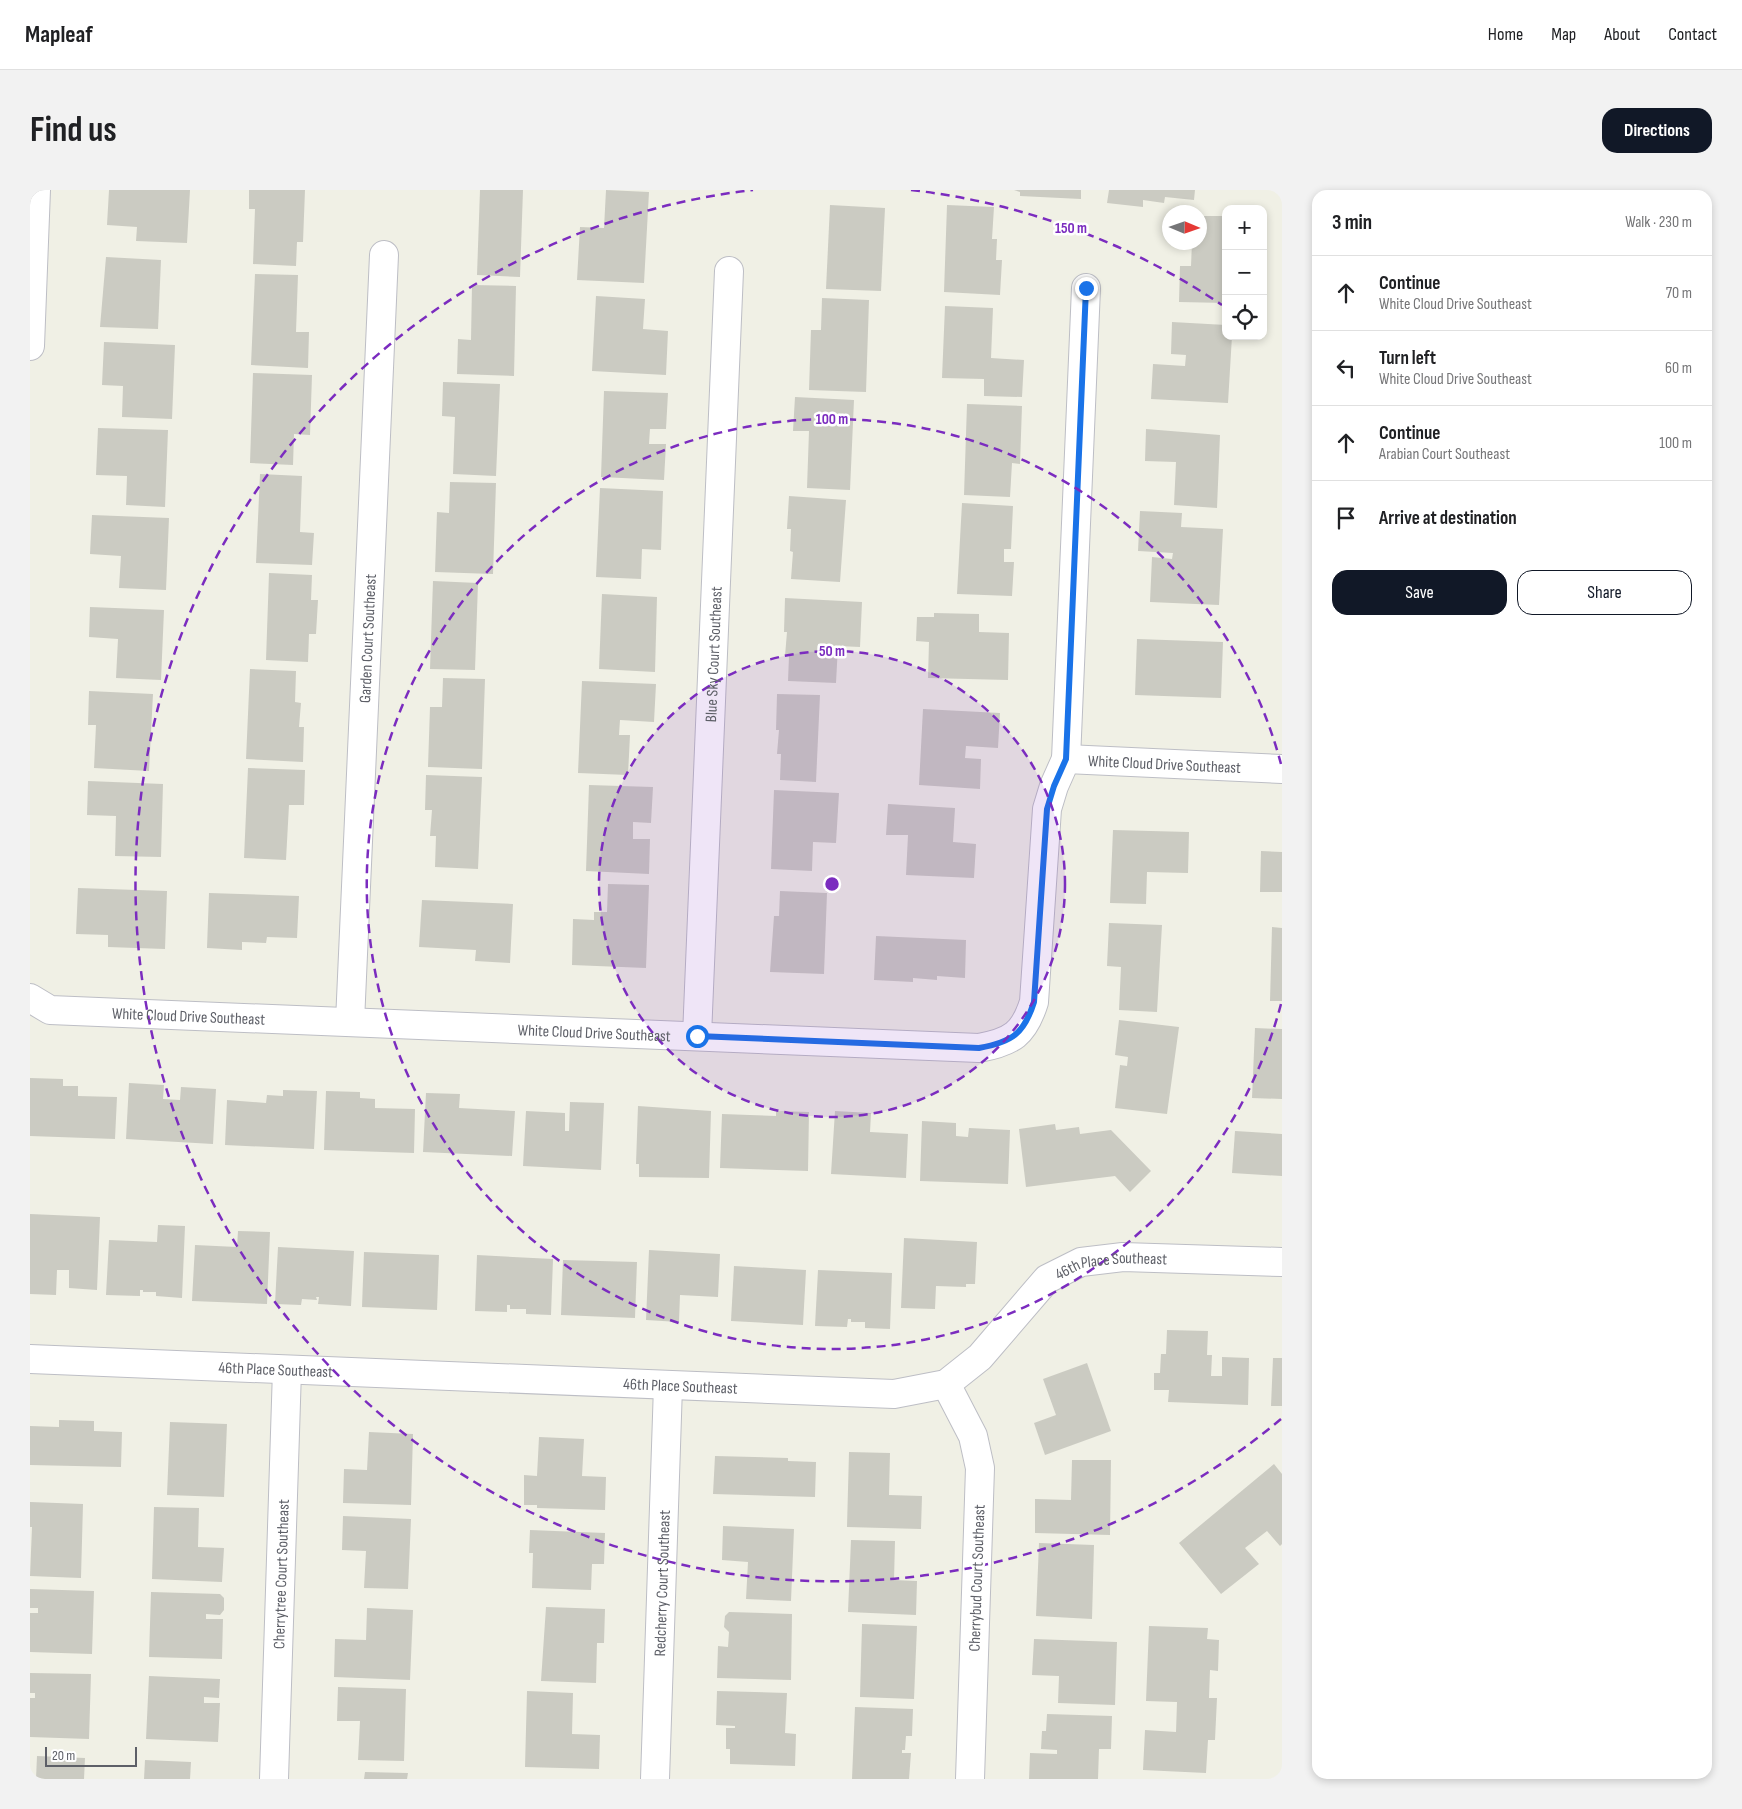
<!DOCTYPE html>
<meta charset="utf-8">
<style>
:root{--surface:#fff;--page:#f2f2f2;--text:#202124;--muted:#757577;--line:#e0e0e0;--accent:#111827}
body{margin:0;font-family:"Sofia Sans Condensed",sans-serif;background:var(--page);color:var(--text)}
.controls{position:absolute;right:15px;top:15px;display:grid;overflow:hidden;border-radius:10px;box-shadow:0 2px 8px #0003}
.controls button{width:45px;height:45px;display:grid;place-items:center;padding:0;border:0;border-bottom:1px solid var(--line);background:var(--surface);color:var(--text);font:25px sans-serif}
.compass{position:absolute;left:1132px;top:15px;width:45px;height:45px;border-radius:50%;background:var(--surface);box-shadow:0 2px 8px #0003;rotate:92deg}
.scale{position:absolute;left:15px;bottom:12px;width:92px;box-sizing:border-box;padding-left:5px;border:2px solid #5d5f67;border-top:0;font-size:14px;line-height:18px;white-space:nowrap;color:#5d5f67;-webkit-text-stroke:4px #fff;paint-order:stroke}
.stop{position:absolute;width:15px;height:15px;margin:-11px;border:4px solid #1a73e8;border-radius:50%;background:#fff}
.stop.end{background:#1a73e8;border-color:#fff;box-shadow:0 1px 5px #0008}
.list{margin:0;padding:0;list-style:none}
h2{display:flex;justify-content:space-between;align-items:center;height:65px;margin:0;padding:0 20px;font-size:21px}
h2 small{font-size:16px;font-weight:400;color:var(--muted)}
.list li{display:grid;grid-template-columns:32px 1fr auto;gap:15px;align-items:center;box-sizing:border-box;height:75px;padding:0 20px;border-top:1px solid var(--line)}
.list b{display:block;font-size:19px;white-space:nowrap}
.list p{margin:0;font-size:16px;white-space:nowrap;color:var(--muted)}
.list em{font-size:16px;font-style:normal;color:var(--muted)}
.actions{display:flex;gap:10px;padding:15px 20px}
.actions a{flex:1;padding:11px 0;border:1px solid var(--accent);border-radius:15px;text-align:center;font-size:18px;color:var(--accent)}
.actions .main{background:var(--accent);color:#fff}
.icon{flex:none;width:28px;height:28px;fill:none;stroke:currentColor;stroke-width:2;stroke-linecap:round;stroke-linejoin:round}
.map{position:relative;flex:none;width:1252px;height:1589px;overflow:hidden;border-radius:15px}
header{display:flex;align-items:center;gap:30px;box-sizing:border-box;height:70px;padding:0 25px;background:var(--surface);border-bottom:1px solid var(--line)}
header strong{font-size:24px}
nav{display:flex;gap:28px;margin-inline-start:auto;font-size:18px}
.intro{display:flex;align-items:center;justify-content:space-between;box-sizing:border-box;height:120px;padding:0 30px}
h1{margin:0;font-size:35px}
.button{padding:12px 22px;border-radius:15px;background:var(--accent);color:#fff;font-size:18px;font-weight:700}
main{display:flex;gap:30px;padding:0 30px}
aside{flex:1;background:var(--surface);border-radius:15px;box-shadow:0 2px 8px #0003}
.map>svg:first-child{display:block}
.building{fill:#cbcbc2}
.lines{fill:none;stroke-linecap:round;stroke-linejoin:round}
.street-casing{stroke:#bdbec5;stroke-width:30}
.street{stroke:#fff;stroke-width:28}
.route{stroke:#1a73e8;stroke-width:6}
.ring{fill:none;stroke:#7b2cbf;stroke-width:2.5;stroke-dasharray:9 6}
.labels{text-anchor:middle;stroke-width:5;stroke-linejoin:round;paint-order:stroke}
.street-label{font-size:16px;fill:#5d5f67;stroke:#fff}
.centre{fill:#7b2cbf;stroke:#fff;stroke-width:2.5}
.ring-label{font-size:15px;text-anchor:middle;font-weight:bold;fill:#7b2cbf;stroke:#fff;stroke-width:5;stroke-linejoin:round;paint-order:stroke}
</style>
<header>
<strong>Mapleaf</strong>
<nav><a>Home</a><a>Map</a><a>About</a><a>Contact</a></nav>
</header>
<div class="intro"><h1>Find us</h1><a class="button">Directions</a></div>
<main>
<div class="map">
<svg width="1252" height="1589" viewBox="0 0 1252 1589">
<rect width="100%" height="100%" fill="#f0f0e5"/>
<g class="building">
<path d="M79 0H160L157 53 106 51 107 37 77 35Z"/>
<path d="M219 0H275L273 52H267L266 76 223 74 225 19H219Z"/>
<path d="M450 0H493L490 87 447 85Z"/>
<path d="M576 0 619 2 614 93 547 90 550 37 574 38Z"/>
<path d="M984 0H1051V9L990 6V2Z"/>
<path d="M1079 0H1165L1164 10 1135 7 1134 13 1113 10V17L1077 13Z"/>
<path d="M800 15 855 18 851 101 796 99Z"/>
<path d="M917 15 964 17 962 49H967L966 70H972L970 105 914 102Z"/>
<path d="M1170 26H1196V113L1149 112 1150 76H1161L1162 52H1170Z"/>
<path d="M76 67 131 70 128 139 70 137Z"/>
<path d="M225 84 268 85 266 142H279L278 178 221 175Z"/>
<path d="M442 95 486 96 484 186 427 184 428 149 441 150Z"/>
<path d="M566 106 615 109 613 139 638 141 636 185 562 181Z"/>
<path d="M792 108 839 110 836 202 779 200 781 140H791Z"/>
<path d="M915 116 963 118 961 168 994 170 992 207 954 206V189L912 188Z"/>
<path d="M1142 132 1196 135V146H1202L1198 213 1121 209 1123 174 1155 176 1156 165 1141 164Z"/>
<path d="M74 152 145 155 142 229 92 227 93 196 72 195Z"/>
<path d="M223 183 282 185 280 245 264 244 263 275 220 273Z"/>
<path d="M413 192 470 194 466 286 423 284 425 227 412 226Z"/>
<path d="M574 201 638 203 636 239H620L619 254H636L634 290 571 287Z"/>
<path d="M765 207 824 210 820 300 777 298 779 241H763Z"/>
<path d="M937 214 992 216 990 274 982 273 980 307 934 305Z"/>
<path d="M68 238 138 240 135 317 96 315 97 286 66 285Z"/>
<path d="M1116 239 1190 245 1187 318 1144 315 1146 272 1115 271Z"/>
<path d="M230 284 272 286 270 342 284 343 282 375 226 373Z"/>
<path d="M420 292 466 293 463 384 405 382 407 322 419 323Z"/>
<path d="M570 298 633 301 631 360 612 359 611 389 566 387Z"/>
<path d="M759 306 816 310 810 392 761 389 763 362 760 361 761 339H757Z"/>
<path d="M932 313 983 316 981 359H974V372H984L982 406 927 404Z"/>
<path d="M1110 321 1152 323 1151 337 1193 339 1189 415 1120 412 1122 367 1142 369 1143 363 1108 361Z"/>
<path d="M62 325 139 328 136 400 89 398 91 366 60 364Z"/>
<path d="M239 383 282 385 281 410H288L286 444H279L278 472 236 470Z"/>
<path d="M403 391 448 393 445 480 400 479Z"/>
<path d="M572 404 627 407 625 482 569 479Z"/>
<path d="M755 408 832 412 830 457 808 456 806 493 758 491 759 466H755L757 442H754Z"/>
<path d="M60 417 134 420 131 490 86 488 88 449 59 447Z"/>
<path d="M904 423 949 424V442L979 443 978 490 898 488 899 452 886 451 887 427H904Z"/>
<path d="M1107 449 1193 452 1191 508 1105 505Z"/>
<path d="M220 479 266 481 265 512 271 513 269 537H274L273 572 216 569Z"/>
<path d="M413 488 455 489 452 579 398 577 400 517H412Z"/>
<path d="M552 491 626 494 624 532 590 530 589 545H600L598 585 548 583Z"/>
<path d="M59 501 123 504 119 581 64 578 66 535H58Z"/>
<path d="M747 504 790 505 786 592 750 590 751 564H747L749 540H746Z"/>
<path d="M893 519 970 523 968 558 936 556 935 568 951 569 950 599 889 595Z"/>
<path d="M218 578 275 580 274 615H259L256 670 214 668Z"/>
<path d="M396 585 452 587 448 679 405 677 406 646H400L402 620H395Z"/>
<path d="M58 591 133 594 131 667 85 666 86 626 57 625Z"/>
<path d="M559 595 623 597 621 633 603 632V649H620L619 684 556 681Z"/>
<path d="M744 600 809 603 806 653 783 652 782 681 741 679Z"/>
<path d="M858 614 925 618 923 652 946 654 944 688 876 685 878 645H856Z"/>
<path d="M1083 640 1159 642 1158 683 1117 682 1116 714 1080 713Z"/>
<path d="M1231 661 1252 662V702H1230Z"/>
<path d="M578 694 619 695 616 778 542 775 543 729 564 730V722H577Z"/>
<path d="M48 698 137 701 135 759 78 757V745L46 744Z"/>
<path d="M750 701 797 703 794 784 740 782 744 726H749Z"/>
<path d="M179 703 269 706 267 748 237 747 236 753 212 752V760L177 758Z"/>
<path d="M392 710 483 714 480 773 445 771 446 760 389 757Z"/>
<path d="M1079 733 1132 735 1127 822 1089 820 1091 777 1077 776Z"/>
<path d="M1242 737 1252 738V811H1240Z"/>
<path d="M846 746 936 750 935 788 907 786V790L883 788V792L844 790Z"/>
<path d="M1089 830 1149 837 1137 924 1085 918 1090 875 1097 876 1098 867 1085 865Z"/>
<path d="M1225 838 1252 839V909L1222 908Z"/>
<path d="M0 888 33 889V896H48V906L87 907 85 949 0 946Z"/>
<path d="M99 893 134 895 133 909 150 910 151 897 186 899 183 954 96 949Z"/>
<path d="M253 900 287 901 284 959 195 955 197 910 236 913 237 905 253 906Z"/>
<path d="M296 901 330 902V908L345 909V918L385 919 384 963 294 960Z"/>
<path d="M396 903 430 904 429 918 485 921 482 966 393 962Z"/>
<path d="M540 912 574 913 571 980 493 976 496 921 535 923V941H539Z"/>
<path d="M608 916 681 921 679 988 609 987V974H606Z"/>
<path d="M746 921 779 922 778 981 690 978 692 924 746 926Z"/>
<path d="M805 921 841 923 840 942 878 944 876 988 801 984Z"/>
<path d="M892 931 926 933V946L938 947 939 938 980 940 978 994 890 991Z"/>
<path d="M1025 934 1026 940 1049 937 1050 944 1081 940 1121 981 1100 1002 1085 986 996 997 989 939Z"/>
<path d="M1205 941 1252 944V986L1202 983Z"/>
<path d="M0 1024 70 1027 67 1100 39 1098V1080H27L26 1105 0 1104Z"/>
<path d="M128 1035 155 1036 152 1108 126 1106V1102H113V1100H110V1106L76 1105 79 1050 127 1052Z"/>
<path d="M208 1041 240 1042 237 1114 162 1111 165 1055 207 1057Z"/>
<path d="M874 1048 947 1052 945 1094H936V1097L906 1096 905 1119 871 1118Z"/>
<path d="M248 1057 324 1061 321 1116 288 1114 289 1107H286L287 1110 272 1109 271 1115 245 1114Z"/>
<path d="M619 1060 690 1064 688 1107 650 1105 649 1132 616 1130Z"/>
<path d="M334 1062 409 1065 407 1120 332 1117Z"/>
<path d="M447 1065 523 1069 521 1125 496 1124V1119H480V1115H477V1122L445 1121Z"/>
<path d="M533 1070 607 1072 605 1128 531 1125Z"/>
<path d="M704 1076 776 1080 773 1135 701 1131Z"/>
<path d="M788 1080 862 1083 860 1139 835 1138V1132H821V1129H818L817 1137 785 1136Z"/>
<path d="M1137 1140 1178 1141 1177 1165H1182L1181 1186H1192V1167L1219 1168 1218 1215 1138 1212 1139 1200H1124V1183H1130L1131 1164H1136Z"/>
<path d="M1243 1168H1252V1216H1241Z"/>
<path d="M1057 1173 1081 1241 1015 1265 1004 1233 1026 1225 1013 1189Z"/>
<path d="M29 1230 64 1231V1241L92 1242 91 1277 0 1275V1236L29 1237Z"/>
<path d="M140 1232 197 1234 194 1307 137 1305Z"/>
<path d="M339 1242 383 1244 381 1315 313 1313 314 1279 337 1280Z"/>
<path d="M509 1247 554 1249 552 1286 576 1287 575 1320 507 1318V1315H494V1285L507 1286Z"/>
<path d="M819 1262 860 1263 859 1305 892 1306 891 1339 817 1337Z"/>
<path d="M685 1266 758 1268V1271L786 1272 785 1307 683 1304Z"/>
<path d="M1042 1270H1081L1080 1345 1005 1343V1309L1041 1310Z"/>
<path d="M1244 1274 1252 1284V1354L1250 1356 1237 1341 1215 1358 1229 1374 1191 1404 1149 1353Z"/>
<path d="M0 1312 53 1314 51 1388 0 1386 2 1337H0Z"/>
<path d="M124 1317 169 1318 168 1357 194 1358 192 1392 122 1389Z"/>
<path d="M313 1326 381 1329 378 1399 334 1398 336 1361 312 1360Z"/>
<path d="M693 1336 764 1339 761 1411 716 1409 718 1372 692 1370Z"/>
<path d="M500 1340 575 1343 574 1374H562L561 1400 502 1398 503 1363H499Z"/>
<path d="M821 1350 865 1351 864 1390 887 1391 886 1425 818 1422Z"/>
<path d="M1009 1353 1064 1355 1062 1429 1006 1426Z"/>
<path d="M0 1399 64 1401 62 1464 0 1462V1423H8V1418H0Z"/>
<path d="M121 1402 190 1404 194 1408V1420L190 1425 176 1424V1429H193L192 1469 119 1467Z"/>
<path d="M516 1417 575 1419 574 1453H567L566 1493 511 1491Z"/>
<path d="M337 1418 383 1420 380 1490 304 1487 305 1449 336 1450Z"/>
<path d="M699 1422 762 1424 761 1490 687 1488 688 1456 698 1457 699 1442 694 1437 695 1426Z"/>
<path d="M832 1434 887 1436 884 1509 830 1507Z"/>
<path d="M1119 1436 1178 1438 1177 1449 1189 1450 1188 1481 1180 1480 1179 1508H1187L1185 1550H1178L1176 1583 1113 1580 1115 1540 1146 1542 1147 1512 1116 1511Z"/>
<path d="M1004 1449 1087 1452 1085 1515 1028 1513 1029 1486 1002 1485Z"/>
<path d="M0 1483 61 1484 59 1549 0 1547V1508H5V1503H0Z"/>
<path d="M119 1486 190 1489 189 1508 174 1507V1513H190L188 1552 116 1549Z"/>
<path d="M308 1497 376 1499 374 1571 328 1570 330 1531H307Z"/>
<path d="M497 1501 543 1503 542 1544 570 1545 569 1579 495 1577Z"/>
<path d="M687 1501 757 1503 755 1543 766 1544 765 1576 700 1574V1559H696V1538H705V1536L686 1535Z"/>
<path d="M825 1517 883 1519 882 1546H876L875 1560H872V1563H881L879 1589H822Z"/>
<path d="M1017 1524 1082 1526 1081 1559H1069L1068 1589H999L1000 1563 1027 1564V1560L1011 1559 1012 1541H1016Z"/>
<path d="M7 1566 55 1568 54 1589H6Z"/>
<path d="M115 1570 161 1572 160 1589H114Z"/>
<path d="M335 1582 378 1583 377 1589H334Z"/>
</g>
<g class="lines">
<defs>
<g id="street">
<path d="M0 156 6 0"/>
<path d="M1036 569 1056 98"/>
<path id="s1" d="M0 808 20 820 949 858C982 852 994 844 1004 812L1017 619 1024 596 1036 569 1252 579"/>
<path id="s2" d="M320 832 354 65"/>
<path id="s3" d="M667 846 699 81"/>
<path id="s4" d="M0 1169 864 1204 916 1194 950 1167 1017 1089 1051 1072 1093 1067 1252 1072"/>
<path d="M916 1194 943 1246 950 1278 940 1589"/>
<path id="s5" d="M244 1589 257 1180"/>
<path id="s6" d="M625 1589 638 1196"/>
</g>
</defs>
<use href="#street" class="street-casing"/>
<use href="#street" class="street"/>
</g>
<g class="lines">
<path class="route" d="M667 846 949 858C982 852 994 844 1004 812L1017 619 1024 596 1036 569 1056 98"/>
</g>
<circle cx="802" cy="694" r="233" fill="#7b2cbf" fill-opacity=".12"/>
<g class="ring">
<circle cx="802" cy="694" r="233"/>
<path d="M1251 814A465 465 0 1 1 1251 574"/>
<path d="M1251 1229A698 698 0 1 1 723 0M881 0A698 698 0 0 1 1192 115"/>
</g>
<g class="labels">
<g class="street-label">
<text dy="6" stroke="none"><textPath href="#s2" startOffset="384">Garden Court Southeast</textPath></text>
<text dy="6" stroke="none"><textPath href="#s3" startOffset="382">Blue Sky Court Southeast</textPath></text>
<text dy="6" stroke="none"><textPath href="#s1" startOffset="1376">White Cloud Drive Southeast</textPath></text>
<text dy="6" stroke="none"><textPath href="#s1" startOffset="162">White Cloud Drive Southeast</textPath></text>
<text dy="6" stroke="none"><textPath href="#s1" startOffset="568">White Cloud Drive Southeast</textPath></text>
<text dy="6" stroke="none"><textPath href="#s4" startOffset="1131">46th Place Southeast</textPath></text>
<text dy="6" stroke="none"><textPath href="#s4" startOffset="246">46th Place Southeast</textPath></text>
<text dy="6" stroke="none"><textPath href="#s4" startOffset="651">46th Place Southeast</textPath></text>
<text dy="6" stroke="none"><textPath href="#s5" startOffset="205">Cherrytree Court Southeast</textPath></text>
<text transform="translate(946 1388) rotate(-88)" y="6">Cherrybud Court Southeast</text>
<text dy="6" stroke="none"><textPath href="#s6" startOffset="196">Redcherry Court Southeast</textPath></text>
</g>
</g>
<circle cx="802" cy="694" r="8" class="centre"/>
<g class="ring-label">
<text x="1041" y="43">150 m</text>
<text x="802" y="234">100 m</text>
<text x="802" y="466">50 m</text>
</g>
</svg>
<div class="controls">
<button>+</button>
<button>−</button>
<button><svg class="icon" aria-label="locate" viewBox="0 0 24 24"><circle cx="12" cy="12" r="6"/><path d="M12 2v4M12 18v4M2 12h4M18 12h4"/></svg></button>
</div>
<svg class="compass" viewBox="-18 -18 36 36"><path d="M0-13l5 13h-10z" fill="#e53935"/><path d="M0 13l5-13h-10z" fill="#757577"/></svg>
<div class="scale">20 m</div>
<div class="stop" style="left:667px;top:846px"></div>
<div class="stop end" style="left:1056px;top:98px"></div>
</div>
<aside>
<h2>3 min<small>Walk · 230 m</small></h2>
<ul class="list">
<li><svg class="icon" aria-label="ahead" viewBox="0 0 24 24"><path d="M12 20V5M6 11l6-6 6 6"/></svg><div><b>Continue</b><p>White Cloud Drive Southeast</p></div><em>70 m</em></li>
<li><svg class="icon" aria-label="left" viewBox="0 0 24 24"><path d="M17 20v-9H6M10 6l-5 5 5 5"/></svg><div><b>Turn left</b><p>White Cloud Drive Southeast</p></div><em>60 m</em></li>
<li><svg class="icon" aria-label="ahead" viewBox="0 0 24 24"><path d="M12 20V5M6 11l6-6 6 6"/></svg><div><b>Continue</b><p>Arabian Court Southeast</p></div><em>100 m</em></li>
<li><svg class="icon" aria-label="arrive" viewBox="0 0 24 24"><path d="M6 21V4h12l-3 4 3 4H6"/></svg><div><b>Arrive at destination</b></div></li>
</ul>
<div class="actions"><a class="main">Save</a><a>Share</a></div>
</aside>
</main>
